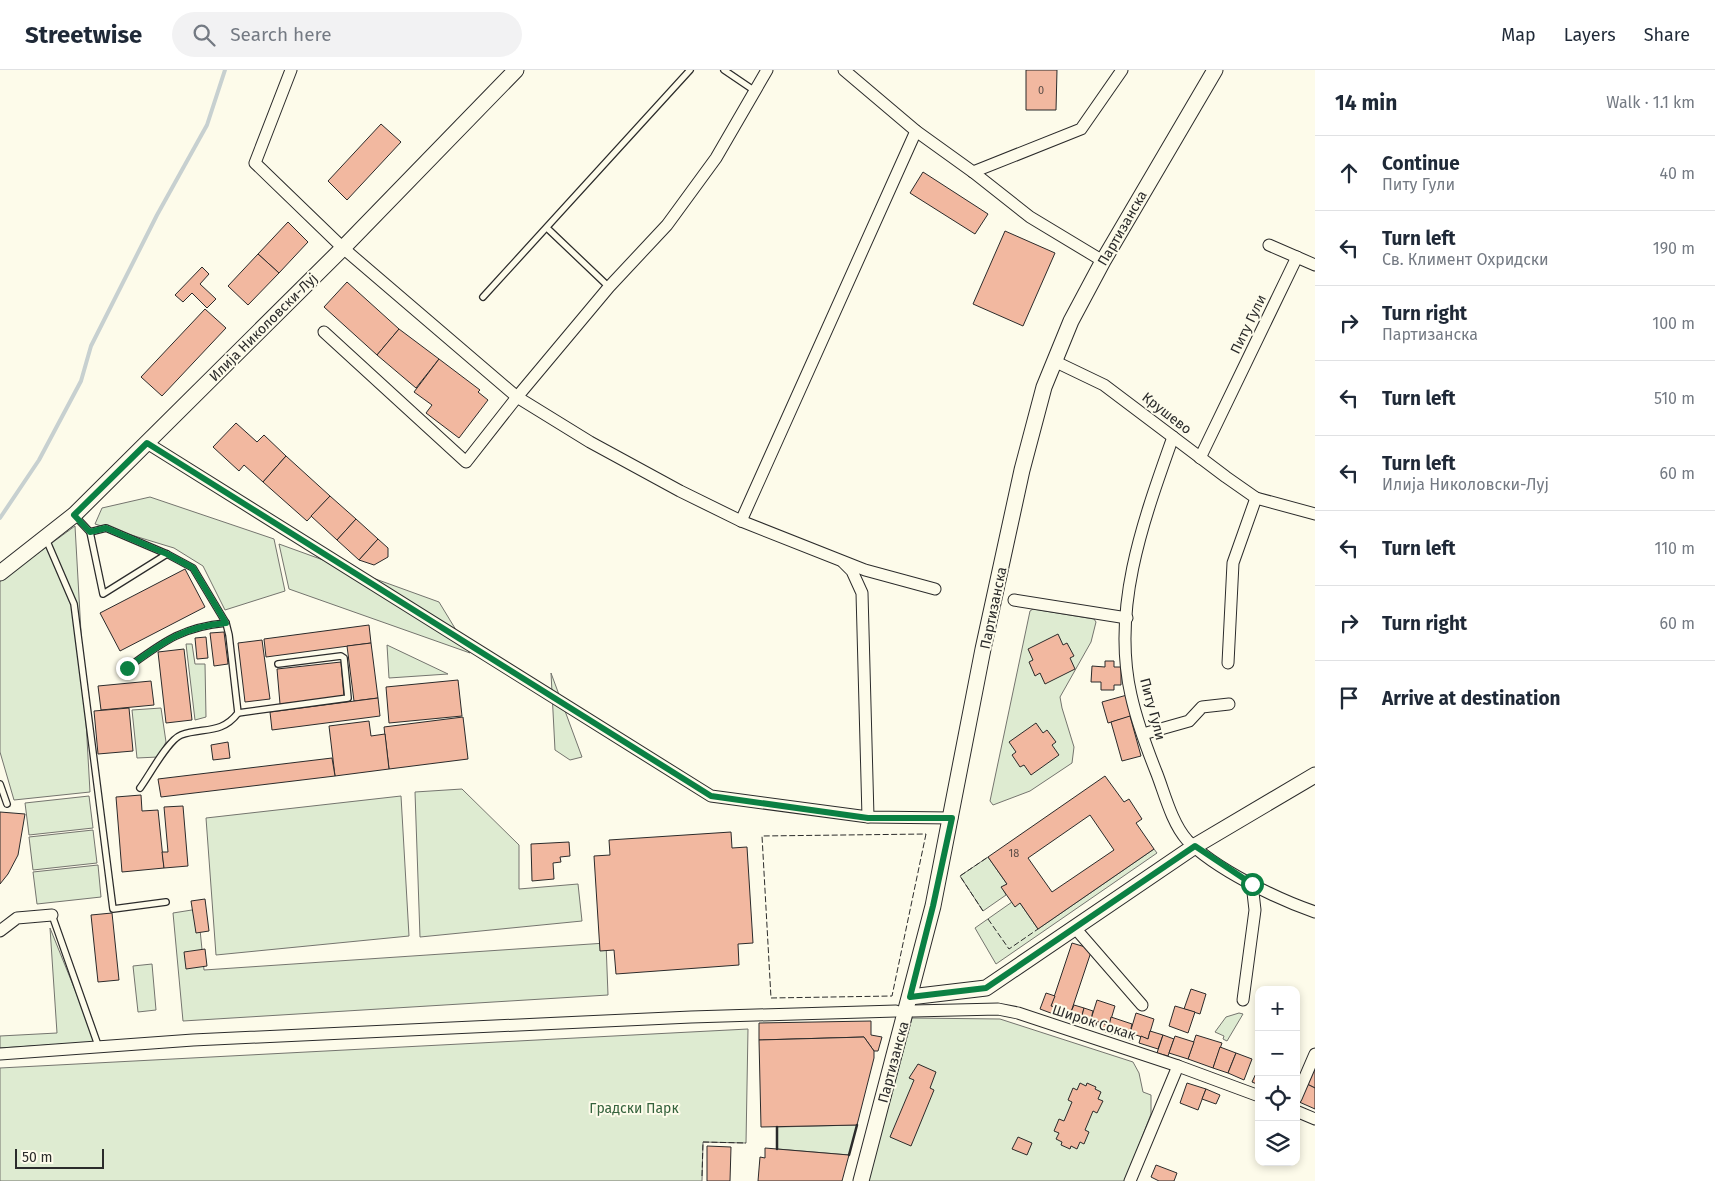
<!DOCTYPE html>
<meta charset="utf-8">
<style>
:root{--surface:#fff;--page:#f2f2f3;--text:#1f2937;--muted:#747a83;--line:#e0e1e3}
body{margin:0;font-family:"Fira Sans",sans-serif;background:var(--page);color:var(--text)}
.controls{position:absolute;right:15px;bottom:15px;display:grid;overflow:hidden;border-radius:10px;box-shadow:0 2px 8px #0003}
.controls button{width:45px;height:45px;display:grid;place-items:center;padding:0;border:0;border-bottom:1px solid var(--line);background:var(--surface);color:var(--text);font:25px sans-serif}
.scale{position:absolute;left:15px;bottom:12px;width:89px;box-sizing:border-box;padding-left:5px;border:2px solid #2b2b2b;border-top:0;font-size:14px;line-height:18px;white-space:nowrap;color:#2b2b2b;-webkit-text-stroke:4px #fdfbea;paint-order:stroke}
.stop{position:absolute;width:15px;height:15px;margin:-11px;border:4px solid #0b8043;border-radius:50%;background:#fff}
.stop.end{background:#0b8043;border-color:#fff;box-shadow:0 1px 5px #0008}
.list{margin:0;padding:0;list-style:none}
h2{display:flex;justify-content:space-between;align-items:center;height:65px;margin:0;padding:0 20px;font-size:21px}
h2 small{font-size:16px;font-weight:400;color:var(--muted)}
.list li{display:grid;grid-template-columns:32px 1fr auto;gap:15px;align-items:center;box-sizing:border-box;height:75px;padding:0 20px;border-top:1px solid var(--line)}
.list b{display:block;font-size:19px;white-space:nowrap}
.list p{margin:0;font-size:16px;white-space:nowrap;color:var(--muted)}
.list em{font-size:16px;font-style:normal;color:var(--muted)}
.icon{flex:none;width:28px;height:28px;fill:none;stroke:currentColor;stroke-width:2;stroke-linecap:round;stroke-linejoin:round}
.map{position:relative;flex:none;width:1315px;height:1111px;overflow:hidden}
header{display:flex;align-items:center;gap:30px;box-sizing:border-box;height:70px;padding:0 25px;background:var(--surface);border-bottom:1px solid var(--line)}
header strong{font-size:24px}
nav{display:flex;gap:28px;margin-inline-start:auto;font-size:18px}
.search{width:350px;height:45px;background:var(--page);display:flex;align-items:center;gap:12px;box-sizing:border-box;padding:0 18px;border-radius:28px;color:var(--muted);font-size:19px}
main{display:flex}
aside{flex:1;background:var(--surface)}
.map>svg:first-child{display:block}
.green{fill:#deebd1;stroke:#74746e}
.lines{fill:none;stroke-linecap:round;stroke-linejoin:round}
.stream{stroke:#c7d0d0;stroke-width:4}
.building{fill:#f2b8a0;stroke:#2b2b2b;fill-rule:evenodd}
.lane-casing{stroke:#2b2b2b;stroke-width:8}
.street-casing{stroke:#2b2b2b;stroke-width:13}
.secondary-casing{stroke:#2b2b2b;stroke-width:17}
.lane{stroke:#fdfbea;stroke-width:5.5}
.street{stroke:#fdfbea;stroke-width:11}
.secondary{stroke:#fdfbea;stroke-width:15}
.fence{stroke:#2b2b2b;stroke-width:1;stroke-dasharray:6 2.5;stroke-linecap:butt}
.wall{stroke:#2b2b2b;stroke-width:2.5}
.route{stroke:#0b8043;stroke-width:6}
.labels{text-anchor:middle;stroke-width:4;stroke-linejoin:round;paint-order:stroke}
.number-label{font-size:11px;fill:#5d4e48}
.street-label{font-size:14px;fill:#2b2b2b;stroke:#fdfbea}
.park-label{font-size:14px;fill:#34623c;stroke:#fdfbea}
</style>
<header>
<strong>Streetwise</strong>
<div class="search"><svg class="icon" aria-label="search" viewBox="0 0 24 24"><circle cx="10" cy="10" r="6"/><path d="M15 15l6 6"/></svg>Search here</div>
<nav><a>Map</a><a>Layers</a><a>Share</a></nav>
</header>
<main>
<div class="map">
<svg width="1315" height="1111" viewBox="0 0 1315 1111">
<rect width="100%" height="100%" fill="#fdfbea"/>
<g class="green">
<path d="M150 427 274 469 285 521 225 540 203 496 174 478 95 454 102 438Z"/>
<path d="M75 456 90 722 14 730 0 682V511Z"/>
<path d="M279 474 439 532 470 583 289 519Z"/>
<path d="M1033 539 1094 549 1096 552 1091 572 1060 627 1062 638 1074 677 1072 693 1030 721 993 735 990 731 1030 541Z"/>
<path d="M186 574H192L195 594H205L206 647 195 650Z"/>
<path d="M387 575 448 604 389 608Z"/>
<path d="M551 603 582 687 570 690 555 680Z"/>
<path d="M161 638 166 672 158 687 137 688 132 640Z"/>
<path d="M462 719 519 775V819L578 814 582 851 420 867 415 722Z"/>
<path d="M89 726 93 758 29 765 25 733Z"/>
<path d="M401 726 409 866 216 885 206 748Z"/>
<path d="M93 760 97 793 33 800 29 767Z"/>
<path d="M1154 779 1157 783 996 894 975 858 1012 832 1020 833 1038 859Z"/>
<path d="M988 787 1007 814 1002 817 1006 825 983 841 960 806Z"/>
<path d="M98 795 101 827 37 834 33 802Z"/>
<path d="M198 839 204 900 606 873 608 925 183 951 173 843Z"/>
<path d="M50 858 96 972 0 978V966L57 963Z"/>
<path d="M152 894 156 940 138 942 133 896Z"/>
<path d="M1239 943 1243 944 1227 971 1223 969 1224 966 1215 962 1226 947Z"/>
<path d="M912 948 1000 949 1133 992 1139 1003 1143 1022 1151 1025V1044L1125 1111H868Z"/>
<path d="M748 959 746 1073 703 1072 702 1111H0V998Z"/>
<path d="M857 1055 849 1085 777 1079V1057Z"/>
</g>
<g class="lines">
<path class="stream" d="M0 448 39 390 81 311 91 276 157 145 207 55 225 0"/>
</g>
<g class="building">
<path d="M1026 0H1057L1056 40H1026Z"/>
<path d="M381 54 401 72 347 130 328 111Z"/>
<path d="M923 102 988 144 975 164 910 123Z"/>
<path d="M288 152 308 172 279 203 258 184Z"/>
<path d="M1005 161 1055 183 1023 256 973 234Z"/>
<path d="M258 184 279 203 248 235 228 216Z"/>
<path d="M202 197 209 204 200 214 216 229 207 238 192 223 183 232 175 225Z"/>
<path d="M347 212 399 259 377 285 324 237Z"/>
<path d="M205 239 226 258 162 326 141 307Z"/>
<path d="M399 259 439 289 416 318 377 285Z"/>
<path d="M439 289 480 320 478 322 488 330 459 368 426 343 432 335 414 322Z"/>
<path d="M236 353 257 372 264 365 286 386 263 412 244 395 239 401 213 377Z"/>
<path d="M286 386 330 426 307 451 263 412Z"/>
<path d="M330 426 356 449 337 470 311 446Z"/>
<path d="M356 449 378 469 359 490 337 470Z"/>
<path d="M378 469 388 478V487L374 495 359 490Z"/>
<path d="M185 499 205 537 120 581 100 543Z"/>
<path d="M369 555 371 573 266 587 264 569Z"/>
<path d="M224 562 228 594 214 596 210 563Z"/>
<path d="M1058 564 1063 575 1067 573 1074 586 1070 588 1075 599 1045 614 1040 603 1035 606 1029 592 1033 590 1028 579Z"/>
<path d="M206 567 208 588 197 589 195 568Z"/>
<path d="M262 570 270 629 245 632 238 573Z"/>
<path d="M371 573 378 628 354 631 347 576Z"/>
<path d="M184 579 192 650 166 653 158 582Z"/>
<path d="M1105 591H1114V597H1121V615H1114V620H1101V612H1091L1092 596 1105 597Z"/>
<path d="M341 592 344 627 280 634 277 599Z"/>
<path d="M458 610 462 646 389 653 386 617Z"/>
<path d="M151 611 154 635 101 640 98 616Z"/>
<path d="M1127 625 1132 646 1108 653 1102 632Z"/>
<path d="M378 628 380 646 272 660 270 642Z"/>
<path d="M129 638 133 681 98 684 94 641Z"/>
<path d="M1130 646 1141 686 1122 691 1111 652Z"/>
<path d="M463 647 468 689 389 699 384 657Z"/>
<path d="M369 651 371 666 385 664 389 699 335 706 329 656Z"/>
<path d="M1036 653 1043 663 1047 660 1056 672 1052 675 1059 685 1031 705 1024 695 1020 697 1012 685 1016 682 1009 672Z"/>
<path d="M228 672 230 688 213 690 211 675Z"/>
<path d="M332 688 335 706 161 727 158 709Z"/>
<path d="M1105 706 1124 732 1129 729 1142 749 1136 753 1154 779 1038 859 1020 833 1015 837 1001 817 1007 814 988 787ZM1090 745 1114 780 1052 822 1028 788Z"/>
<path d="M141 725 142 741 158 740 164 798 122 802 116 727Z"/>
<path d="M183 736 188 796 164 798 162 782H168L164 737Z"/>
<path d="M0 742 25 744 18 785 8 804 0 814Z"/>
<path d="M731 762 732 778 747 777 753 873 738 874 739 895 616 904 614 880 600 881 594 786 610 785 609 770Z"/>
<path d="M569 772 570 786 560 787 561 792 553 793 554 809 532 811 531 774Z"/>
<path d="M205 829 209 861 196 863 191 831Z"/>
<path d="M112 843 119 910 98 912 91 845Z"/>
<path d="M1072 873 1092 879 1071 942 1051 936Z"/>
<path d="M205 879 207 896 186 899 184 882Z"/>
<path d="M1191 919 1206 924 1200 944 1184 939Z"/>
<path d="M1046 923 1055 926 1051 936 1059 938 1056 945 1040 939Z"/>
<path d="M1097 930 1115 936 1109 956 1091 949Z"/>
<path d="M1074 935 1084 938 1080 953 1062 947 1064 940 1071 942Z"/>
<path d="M1175 936 1195 942 1188 963 1169 956Z"/>
<path d="M1084 938 1093 941 1091 949 1097 952 1095 958 1080 953Z"/>
<path d="M1136 943 1154 949 1148 969 1130 963Z"/>
<path d="M1111 947 1132 954 1130 963 1135 964 1133 971 1100 960 1102 953 1109 956Z"/>
<path d="M871 951V965L882 967 878 981H874L864 967 759 970V953Z"/>
<path d="M1150 961 1163 965 1158 979 1139 973 1141 966 1148 969Z"/>
<path d="M1163 965 1174 969 1168 986 1157 983Z"/>
<path d="M1196 965 1222 973 1213 998 1188 989Z"/>
<path d="M1175 966 1194 972 1188 989 1169 983Z"/>
<path d="M864 967 874 981V988L857 1055 761 1057 759 970Z"/>
<path d="M1220 977 1236 983 1228 1003 1213 998Z"/>
<path d="M1236 983 1252 989 1244 1010 1228 1003Z"/>
<path d="M918 994 936 1002 930 1018 934 1020 911 1076 890 1067 914 1010 909 1008Z"/>
<path d="M1259 997V1015L1252 1012Z"/>
<path d="M1311 998 1315 1000V1018L1305 1013Z"/>
<path d="M1080 1013 1086 1016 1087 1013 1096 1017 1095 1019 1101 1022 1098 1029 1103 1031 1097 1043 1093 1041 1085 1060 1089 1062 1084 1074 1080 1072 1077 1079 1071 1076 1070 1079 1061 1075 1062 1072 1056 1069 1059 1063 1054 1061 1059 1049 1064 1051 1072 1032 1068 1030 1073 1018 1077 1020Z"/>
<path d="M1187 1013 1206 1019 1198 1040 1180 1033Z"/>
<path d="M1305 1013 1315 1018V1039L1297 1031Z"/>
<path d="M1206 1019 1220 1025 1216 1034 1202 1029Z"/>
<path d="M1018 1067 1032 1073 1027 1085 1012 1079Z"/>
<path d="M707 1076 731 1077 730 1111H707Z"/>
<path d="M765 1078 849 1085 842 1111H758L760 1087 765 1088Z"/>
<path d="M1156 1095 1177 1103 1174 1111H1159L1151 1107Z"/>
</g>
<g class="lines">
<defs>
<g id="lane">
<path d="M724 0 755 21"/>
<path d="M547 158 609 217"/>
<path d="M483 227 690 0"/>
<path d="M75 446 90 462 103 524 167 484"/>
<path d="M90 462 106 458 167 484 193 498 226 553 229 565 238 643C221 665 203 657 181 665 168 670 149 706 140 718"/>
<path d="M46 469 74 534 113 839 166 832"/>
<path d="M127 598C162 573 181 557 226 553"/>
<path d="M238 643 348 628 344 588 341 586 278 594"/>
<path d="M0 714 7 734"/>
<path d="M52 845 99 978"/>
</g>
<g id="street">
<path d="M291 0 255 93 343 178 517 327 590 372 680 421 741 451 865 500 935 519"/>
<path d="M844 0 916 61 973 102 1030 147 1103 191"/>
<path d="M973 102 1081 59 1122 0"/>
<path d="M1269 175 1315 195"/>
<path d="M324 262 466 392 517 327 609 217 667 155 716 88 767 0"/>
<path d="M1054 291 1104 315 1226 407 1256 428 1315 444"/>
<path d="M1173 367C1144 449 1111 537 1131 625 1137 652 1147 679 1157 704 1165 725 1172 753 1187 770 1215 799 1277 829 1315 842"/>
<path d="M147 373 711 726 868 747 952 748"/>
<path d="M1200 388 1297 187"/>
<path d="M741 451 916 61"/>
<path d="M843 492 852 501 862 523 868 747"/>
<path d="M1014 530 1127 548"/>
<path d="M1228 593 1233 493 1256 428"/>
<path d="M1143 664 1189 651 1202 637 1229 634"/>
<path d="M1075 858 1142 935"/>
<path d="M0 861 17 848 52 845"/>
<path d="M1243 930 1255 840 1252 814"/>
<path d="M913 941 998 939 1018 943 1178 996 1259 1026"/>
<path d="M0 984 193 970 691 947 896 941"/>
<path d="M1296 1028 1315 984"/>
<path d="M1296 1041 1315 1049"/>
<path d="M1130 1111 1178 996"/>
</g>
<g id="secondary">
<path d="M0 503 74 445 343 178 516 0"/>
<path d="M910 927 986 918 1195 776 1315 705"/>
<path d="M861 1111 933 836 983 579 1022 400 1044 317 1071 251 1103 191 1215 0"/>
</g>
</defs>
<use href="#lane" class="lane-casing"/>
<use href="#street" class="street-casing"/>
<use href="#secondary" class="secondary-casing"/>
<use href="#lane" class="lane"/>
<use href="#street" class="street"/>
<use href="#secondary" class="secondary"/>
<g class="fence">
<path d="M926 764 892 926 771 928 762 766Z"/>
<path d="M983 841 960 806 988 787"/>
<path d="M988 849 1009 879 1038 859"/>
<path d="M702 1106 703 1072 746 1073"/>
</g>
<g class="wall">
<path d="M777 1079V1057"/>
<path d="M849 1085 857 1055"/>
</g>
</g>
<g class="lines">
<path class="route" d="M127 598C162 573 181 557 226 553L193 498 167 484 106 458 90 462 74 445 147 373 711 726 868 748H952L933 836 910 927 986 918 1195 776 1252 814"/>
</g>
<g class="labels">
<g class="number-label">
<text x="1041" y="24">0</text>
<text x="1014" y="787">18</text>
</g>
<g class="street-label">
<text transform="translate(1122 158) rotate(-60)" y="5">Партизанска</text>
<text transform="translate(1248 254) rotate(-64)" y="5">Питу Гули</text>
<text transform="translate(263 257) rotate(-45)" y="5">Илија Николовски-Луј</text>
<text transform="translate(1167 343) rotate(38)" y="5">Крушево</text>
<text transform="translate(993 538) rotate(-78)" y="5">Партизанска</text>
<text transform="translate(1153 639) rotate(75)" y="5">Питу Гули</text>
<text transform="translate(1094 952) rotate(18)" y="5">Широк Сокак</text>
<text transform="translate(893 992) rotate(-75)" y="5">Партизанска</text>
</g>
<g class="park-label">
<text x="634" y="1043">Градски Парк</text>
</g>
</g>
</svg>
<div class="controls">
<button>+</button>
<button>−</button>
<button><svg class="icon" aria-label="locate" viewBox="0 0 24 24"><circle cx="12" cy="12" r="6"/><path d="M12 2v4M12 18v4M2 12h4M18 12h4"/></svg></button>
<button><svg class="icon" aria-label="layers" viewBox="0 0 24 24"><path d="M12 4l9 5-9 5-9-5zM3 14l9 5 9-5"/></svg></button>
</div>
<div class="scale">50 m</div>
<div class="stop" style="left:1252px;top:814px"></div>
<div class="stop end" style="left:127px;top:598px"></div>
</div>
<aside>
<h2>14 min<small>Walk · 1.1 km</small></h2>
<ul class="list">
<li><svg class="icon" aria-label="ahead" viewBox="0 0 24 24"><path d="M12 20V5M6 11l6-6 6 6"/></svg><div><b>Continue</b><p>Питу Гули</p></div><em>40 m</em></li>
<li><svg class="icon" aria-label="left" viewBox="0 0 24 24"><path d="M17 20v-9H6M10 6l-5 5 5 5"/></svg><div><b>Turn left</b><p>Св. Климент Охридски</p></div><em>190 m</em></li>
<li><svg class="icon" aria-label="right" viewBox="0 0 24 24"><path d="M7 20v-9h11M14 6l5 5-5 5"/></svg><div><b>Turn right</b><p>Партизанска</p></div><em>100 m</em></li>
<li><svg class="icon" aria-label="left" viewBox="0 0 24 24"><path d="M17 20v-9H6M10 6l-5 5 5 5"/></svg><div><b>Turn left</b></div><em>510 m</em></li>
<li><svg class="icon" aria-label="left" viewBox="0 0 24 24"><path d="M17 20v-9H6M10 6l-5 5 5 5"/></svg><div><b>Turn left</b><p>Илија Николовски-Луј</p></div><em>60 m</em></li>
<li><svg class="icon" aria-label="left" viewBox="0 0 24 24"><path d="M17 20v-9H6M10 6l-5 5 5 5"/></svg><div><b>Turn left</b></div><em>110 m</em></li>
<li><svg class="icon" aria-label="right" viewBox="0 0 24 24"><path d="M7 20v-9h11M14 6l5 5-5 5"/></svg><div><b>Turn right</b></div><em>60 m</em></li>
<li><svg class="icon" aria-label="arrive" viewBox="0 0 24 24"><path d="M6 21V4h12l-3 4 3 4H6"/></svg><div><b>Arrive at destination</b></div></li>
</ul>
</aside>
</main>
